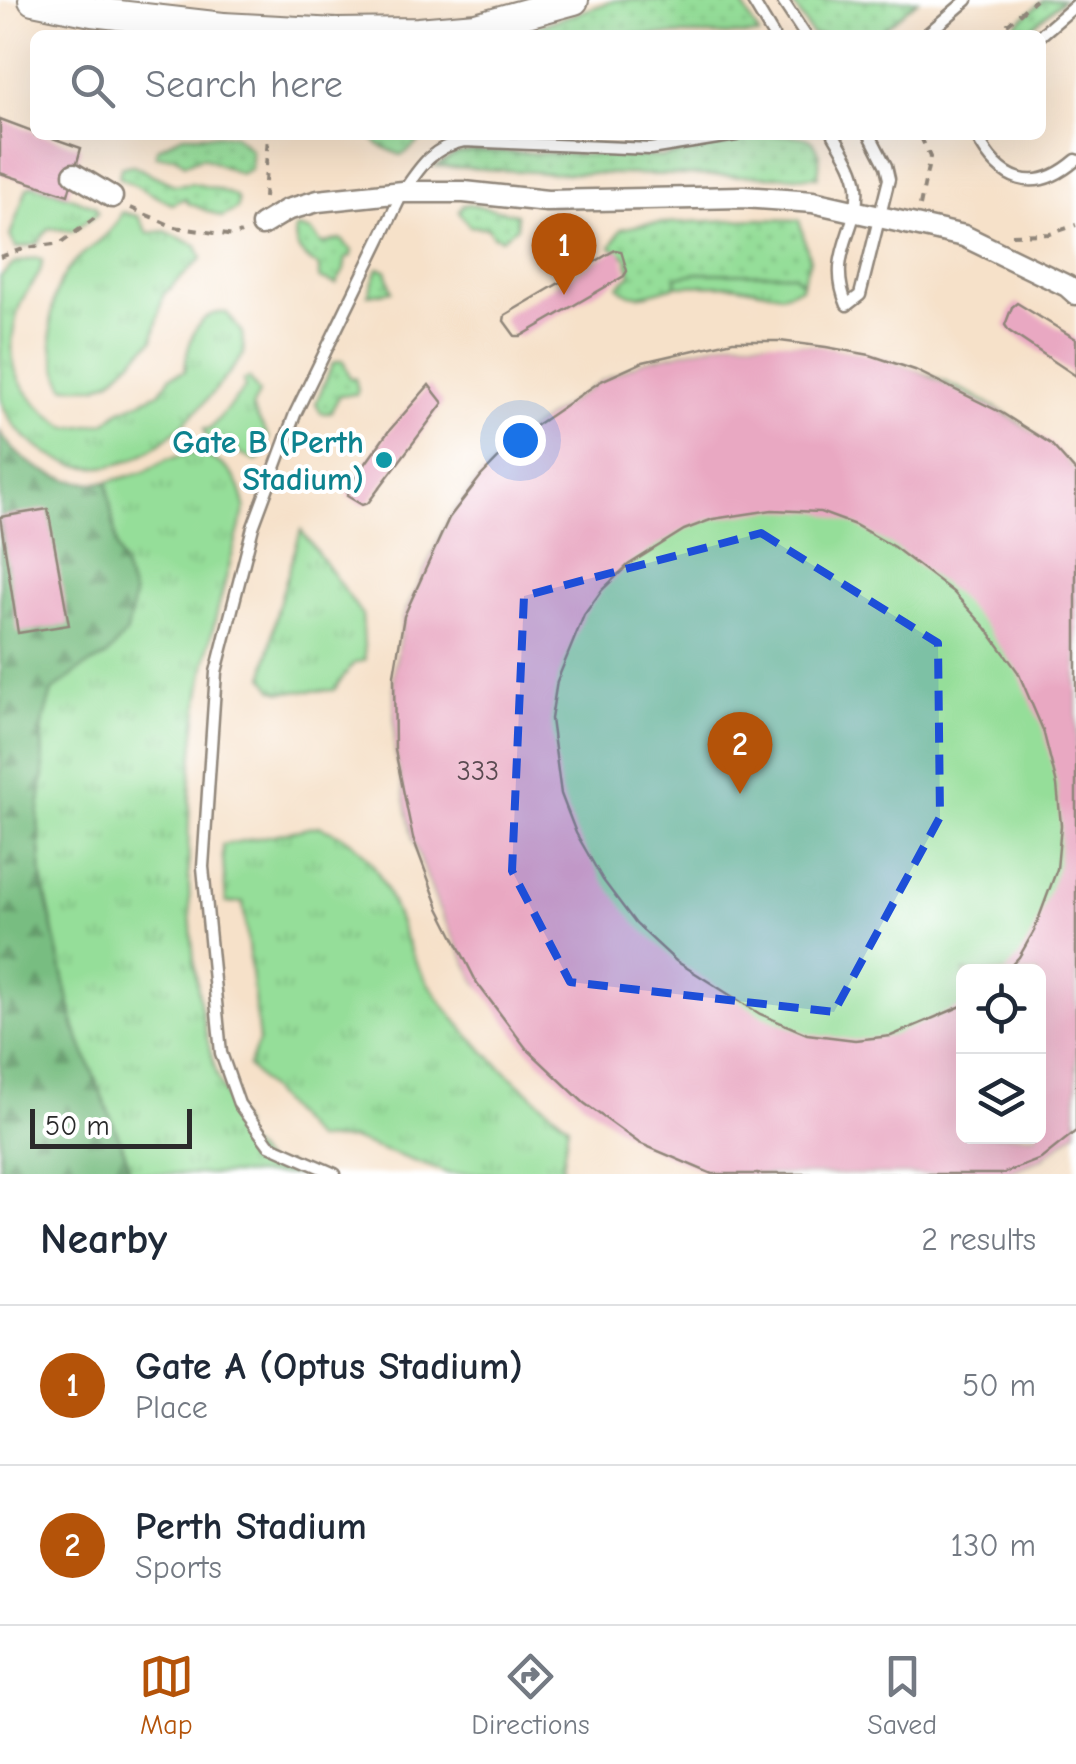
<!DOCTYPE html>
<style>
:root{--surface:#fff;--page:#f6f6f7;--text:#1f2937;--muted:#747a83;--line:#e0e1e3;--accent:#b45309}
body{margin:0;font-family:"Comic Neue",sans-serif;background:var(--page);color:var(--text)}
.controls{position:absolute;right:30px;bottom:30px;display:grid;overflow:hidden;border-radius:15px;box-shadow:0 10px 40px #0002}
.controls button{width:90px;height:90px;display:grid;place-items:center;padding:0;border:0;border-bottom:2px solid var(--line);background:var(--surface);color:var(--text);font:50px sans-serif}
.scale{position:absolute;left:30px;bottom:25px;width:162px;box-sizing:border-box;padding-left:10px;border:5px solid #2b2b2b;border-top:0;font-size:28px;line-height:35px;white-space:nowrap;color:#2b2b2b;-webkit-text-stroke:8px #fff;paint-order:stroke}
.you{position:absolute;left:520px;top:440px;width:35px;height:35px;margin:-25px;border:8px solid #fff;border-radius:50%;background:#1a73e8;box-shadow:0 0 0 15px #1a73e833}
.badge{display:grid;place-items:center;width:65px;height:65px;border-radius:50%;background:var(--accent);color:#fff;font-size:32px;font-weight:700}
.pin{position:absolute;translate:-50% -82px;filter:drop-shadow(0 2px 5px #0008)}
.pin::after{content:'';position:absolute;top:52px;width:35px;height:30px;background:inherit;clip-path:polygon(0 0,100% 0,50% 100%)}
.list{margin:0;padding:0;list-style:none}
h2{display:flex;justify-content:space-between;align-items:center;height:130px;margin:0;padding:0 40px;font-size:42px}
h2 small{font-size:32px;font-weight:400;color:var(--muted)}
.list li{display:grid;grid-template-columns:65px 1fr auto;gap:30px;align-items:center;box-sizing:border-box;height:160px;padding:0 40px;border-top:2px solid var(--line)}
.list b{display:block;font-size:38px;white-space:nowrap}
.list p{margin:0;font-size:32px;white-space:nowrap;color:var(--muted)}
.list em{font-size:32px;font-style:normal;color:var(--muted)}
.icon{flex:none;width:55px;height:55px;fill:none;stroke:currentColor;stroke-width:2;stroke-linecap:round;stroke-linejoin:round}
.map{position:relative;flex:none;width:1076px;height:1174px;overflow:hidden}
.search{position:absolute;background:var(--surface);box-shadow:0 10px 40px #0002;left:30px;right:30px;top:30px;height:110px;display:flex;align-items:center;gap:25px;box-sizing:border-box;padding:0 35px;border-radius:15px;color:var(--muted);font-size:38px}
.sheet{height:450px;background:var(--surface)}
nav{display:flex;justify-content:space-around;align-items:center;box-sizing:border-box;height:140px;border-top:2px solid var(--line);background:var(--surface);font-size:28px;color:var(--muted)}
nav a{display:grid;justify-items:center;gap:5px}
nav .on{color:var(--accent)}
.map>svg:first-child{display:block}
.grass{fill:url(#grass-tufts);stroke:#608462;stroke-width:2.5}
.forest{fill:url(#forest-firs);stroke:#527456;stroke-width:2.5}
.garden{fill:url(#garden-dots);stroke:#608462;stroke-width:2.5}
.pitch{fill:#95de99;stroke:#608462;stroke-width:2.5;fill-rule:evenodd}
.building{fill:#e9a8c2;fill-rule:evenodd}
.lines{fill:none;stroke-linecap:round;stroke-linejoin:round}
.lane-casing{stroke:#90867a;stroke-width:15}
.street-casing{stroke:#90867a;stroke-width:25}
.secondary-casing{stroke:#90867a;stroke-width:32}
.path{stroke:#90867a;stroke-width:4;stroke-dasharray:8 8;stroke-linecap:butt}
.lane{stroke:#fff;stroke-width:10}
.street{stroke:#fff;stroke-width:20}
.secondary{stroke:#fff;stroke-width:28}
.secondary-bridge-casing{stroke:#90867a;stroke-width:32;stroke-linecap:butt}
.secondary-bridge{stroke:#fff;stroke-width:28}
.marked{fill:#1d4ed8;fill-opacity:0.2;stroke:#1d4ed8;stroke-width:8;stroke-dasharray:20 12;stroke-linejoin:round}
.culture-dot{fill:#0f9aa8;stroke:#fff;stroke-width:4}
.labels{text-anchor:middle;stroke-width:8;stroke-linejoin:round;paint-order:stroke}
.number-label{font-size:28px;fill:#5a4a51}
.culture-label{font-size:32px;font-weight:bold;fill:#0d838f;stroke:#fff;text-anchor:end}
</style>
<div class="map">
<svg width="1076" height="1174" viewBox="0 0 1076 1174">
<defs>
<pattern id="grass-tufts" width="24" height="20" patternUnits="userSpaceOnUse" patternTransform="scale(2.5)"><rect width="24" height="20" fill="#95de99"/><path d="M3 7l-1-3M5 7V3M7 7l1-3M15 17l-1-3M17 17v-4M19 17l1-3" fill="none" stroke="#81bf84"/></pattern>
<pattern id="forest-firs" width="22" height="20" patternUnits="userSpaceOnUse" patternTransform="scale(2.5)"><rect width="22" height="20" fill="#78bd81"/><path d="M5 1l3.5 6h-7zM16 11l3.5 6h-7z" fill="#639a6a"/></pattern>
<pattern id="garden-dots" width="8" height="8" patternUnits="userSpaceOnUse" patternTransform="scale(2.5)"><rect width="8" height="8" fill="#95de99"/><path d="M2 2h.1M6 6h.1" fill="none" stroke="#81bf84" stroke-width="1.8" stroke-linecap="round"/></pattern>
</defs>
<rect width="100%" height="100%" fill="#fff"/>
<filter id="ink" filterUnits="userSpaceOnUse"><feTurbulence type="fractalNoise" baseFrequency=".01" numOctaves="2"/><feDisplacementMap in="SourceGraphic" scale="20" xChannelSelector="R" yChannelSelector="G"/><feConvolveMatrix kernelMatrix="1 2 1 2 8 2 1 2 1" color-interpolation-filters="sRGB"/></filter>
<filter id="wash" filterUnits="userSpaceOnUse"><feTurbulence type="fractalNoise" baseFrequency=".0048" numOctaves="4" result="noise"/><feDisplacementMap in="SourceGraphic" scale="40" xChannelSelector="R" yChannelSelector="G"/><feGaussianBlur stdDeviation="2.25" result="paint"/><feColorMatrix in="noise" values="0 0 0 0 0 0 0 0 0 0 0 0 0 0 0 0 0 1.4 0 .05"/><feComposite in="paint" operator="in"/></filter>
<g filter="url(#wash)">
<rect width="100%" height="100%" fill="#f6e1c9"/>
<g class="grass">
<path d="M35 184 95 206 98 213 72 231 49 228 37 244 16 248 10 236 27 188Z"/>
<path d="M122 212 138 216 148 233 165 231 197 246 202 258 163 295 153 340 111 380 96 387H65C47 353 44 301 69 268 86 247 112 238 122 212Z"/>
<path d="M35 258 42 260C42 277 28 287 21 302 0 361 16 395 68 428L105 423 119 411 159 393 171 376 185 371C187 346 195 309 227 313L242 333 244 354C199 412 128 504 45 452 26 440 8 422 1 400 0 378 0 304 0 277L15 263Z"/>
<path d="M697 273 793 274 802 283 801 288 781 294 733 285 676 286V277Z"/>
<path d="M249 378 259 393 252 408 269 438 262 457 256 461 206 437 204 429H210L245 388 243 381Z"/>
<path d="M193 453C224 459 240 476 245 507 234 549 222 591 212 633 182 761 178 945 216 1072 222 1091 233 1109 242 1127L238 1135 266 1163 274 1166 286 1164 306 1174H129L128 1160 75 1029 42 878 38 817 44 773 41 729 52 691 84 667 107 656 134 596 117 548 107 482 144 472 168 459Z"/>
<path d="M301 530 362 615 365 660 353 664 334 690 281 692 273 689 264 677 278 607Z"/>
<path d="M319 826C330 831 344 835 353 843 391 875 397 929 420 970 456 1032 514 1081 568 1125L561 1174H450L352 1139 315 1140 248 1066 259 1041 243 902 226 903 222 845Z"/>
</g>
<path class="forest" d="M0 432C21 467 67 487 107 482L117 548 134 596 127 632 107 656 84 667 52 691 41 729 44 773 38 817 42 878 75 1029 128 1160 129 1174H0Z"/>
<g class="garden">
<path d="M616 0H740L759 35H501L524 31Z"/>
<path d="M791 0H918L877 35H812Z"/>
<path d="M1044 0H1063L1023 35H1003Z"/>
<path d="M68 24 152 35H69Z"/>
<path d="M183 135H234L251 150V169L240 174 202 157 185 164 176 157 156 156 157 149Z"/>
<path d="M372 135H432C416 137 414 152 400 155L377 144Z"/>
<path d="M770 135C806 135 825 134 818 177L551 173 436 166 456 154 474 151 662 157Z"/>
<path d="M132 165 174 185 191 183 217 189 235 196 238 201 237 209 222 217 188 203 185 198 172 204 119 177 121 167Z"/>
<path d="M469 204 516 214 517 227 502 239 493 236 488 228 469 226 459 212 463 205Z"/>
<path d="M756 219 799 220 810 260 802 283 793 274 697 273 676 277V286C655 291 634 304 618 286L631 275 627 258 611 247 621 229 644 224Z"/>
<path d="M298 228 312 232 322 244 341 239 352 251 351 257 346 258 344 270 336 284 319 278V267C303 256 294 251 295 230Z"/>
<path d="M378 268 386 270 392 291 368 295Z"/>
<path d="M339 361H343L350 378H355L358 390 356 394 340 395 330 413H321L316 403 333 363Z"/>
</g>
<path class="pitch" d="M733 341C855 340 991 380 1076 472V1131L1041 1159 1002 1174H712L477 983 439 908 413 838 395 750 394 675 404 616 449 518 481 476 519 437 601 381 643 362ZM964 972H1038V1136H964Z"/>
<g id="blocks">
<g class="building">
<path d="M0 119 35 132V135H44L81 148 68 195 0 173Z"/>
<path d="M615 250 621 251 627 271 624 276 521 336H515L504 321 505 315Z"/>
<path d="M1017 303 1076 339V376L1009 331 1005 325 1012 307Z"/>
<path d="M733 341H780L826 347 870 355 915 370 1002 413 1051 444 1076 472V1131L1041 1159 1002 1174H712L639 1143 584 1103 526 1048 477 983 439 908 413 838 395 750 394 675 404 616 449 518 481 476 519 437 601 381 643 362ZM772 510 820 512 855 525 894 547 953 592 986 628 1018 672 1043 730 1057 785 1061 825 1057 869 1034 931 1019 957 1005 972H1038V1136H964V1005L891 1036 855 1040 807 1034 760 1014 676 961 636 924 603 880 576 833 561 794 551 719 557 681 584 615 602 590 628 565 684 530 713 519Z"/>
<path d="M429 385 443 403 368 503 362 505 347 496 349 487 388 432Z"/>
<path d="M48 509 69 625 18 633 0 517Z"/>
</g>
</g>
</g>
<g filter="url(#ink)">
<use href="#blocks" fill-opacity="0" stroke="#90867a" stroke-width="2.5"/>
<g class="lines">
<defs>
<g id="lane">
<path d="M752 0 773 35"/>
<path d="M782 0 805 35"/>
<path d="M926 35 967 0"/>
<path d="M1041 35 1076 5"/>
<path d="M834 135C843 151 855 168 857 186 861 228 825 254 847 305L860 295 889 179 886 166 870 135"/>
<path d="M976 135C1000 182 1034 196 1076 160"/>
<path d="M335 1174 269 1145 239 1104 221 1053 203 867 216 672 253 527 295 414 403 192C420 167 432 147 464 141L650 149 736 135"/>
</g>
<g id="street">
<path d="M74 174 112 197"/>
<path d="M262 225 287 210 318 201 403 192H464L547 201 743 197 813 202 964 236 1067 286 1076 294"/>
</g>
<g id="secondary">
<path d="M33 0 92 12 223 27"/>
<path d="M337 33 418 32 476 27 574 0"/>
</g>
</defs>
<use href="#lane" class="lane-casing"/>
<use href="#street" class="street-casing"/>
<use href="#secondary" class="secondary-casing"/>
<g class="path">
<path d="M995 35 1035 0"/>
<path d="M264 198 268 135"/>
<path d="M920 206 930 157 920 135"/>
<path d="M131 208 174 227 234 236 241 233"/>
<path d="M1012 235 1050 234 1076 225"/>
<path d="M0 257 26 248 61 243 99 215"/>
</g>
<use href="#lane" class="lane"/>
<use href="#street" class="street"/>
<use href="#secondary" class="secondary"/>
<defs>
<path id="secondary-bridge" d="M223 27 337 33"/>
</defs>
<use href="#secondary-bridge" class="secondary-bridge-casing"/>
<use href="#secondary-bridge" class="secondary-bridge"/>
</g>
</g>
<path class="marked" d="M761 533 938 643 940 817 834 1012 570 982 512 871 524 596Z"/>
<circle class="culture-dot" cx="384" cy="460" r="10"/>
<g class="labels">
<g class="number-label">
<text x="478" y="780">333</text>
</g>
<g class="culture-label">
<text x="364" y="453">Gate B (Perth<tspan x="364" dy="37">Stadium)</tspan></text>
</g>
</g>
</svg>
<div class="controls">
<button><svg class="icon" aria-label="locate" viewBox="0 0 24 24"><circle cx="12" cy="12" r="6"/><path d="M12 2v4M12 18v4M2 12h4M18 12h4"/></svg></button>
<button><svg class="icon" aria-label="layers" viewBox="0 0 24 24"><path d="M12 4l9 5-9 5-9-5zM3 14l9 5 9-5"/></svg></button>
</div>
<div class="scale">50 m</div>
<div class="you"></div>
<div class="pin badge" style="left:564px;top:295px">1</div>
<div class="pin badge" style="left:740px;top:794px">2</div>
<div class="search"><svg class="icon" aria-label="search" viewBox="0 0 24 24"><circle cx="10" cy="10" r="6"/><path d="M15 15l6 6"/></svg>Search here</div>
</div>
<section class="sheet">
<h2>Nearby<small>2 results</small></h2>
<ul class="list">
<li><span class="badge">1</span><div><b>Gate A (Optus Stadium)</b><p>Place</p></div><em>50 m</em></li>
<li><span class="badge">2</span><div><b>Perth Stadium</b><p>Sports</p></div><em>130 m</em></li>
</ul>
</section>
<nav>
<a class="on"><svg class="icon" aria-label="map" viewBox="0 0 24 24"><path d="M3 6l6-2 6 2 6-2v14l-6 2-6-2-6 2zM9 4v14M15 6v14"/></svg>Map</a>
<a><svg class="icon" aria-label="directions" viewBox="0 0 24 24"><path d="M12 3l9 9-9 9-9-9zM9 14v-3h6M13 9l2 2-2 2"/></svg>Directions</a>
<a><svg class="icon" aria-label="saved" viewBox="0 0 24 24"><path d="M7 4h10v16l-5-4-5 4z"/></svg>Saved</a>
</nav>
